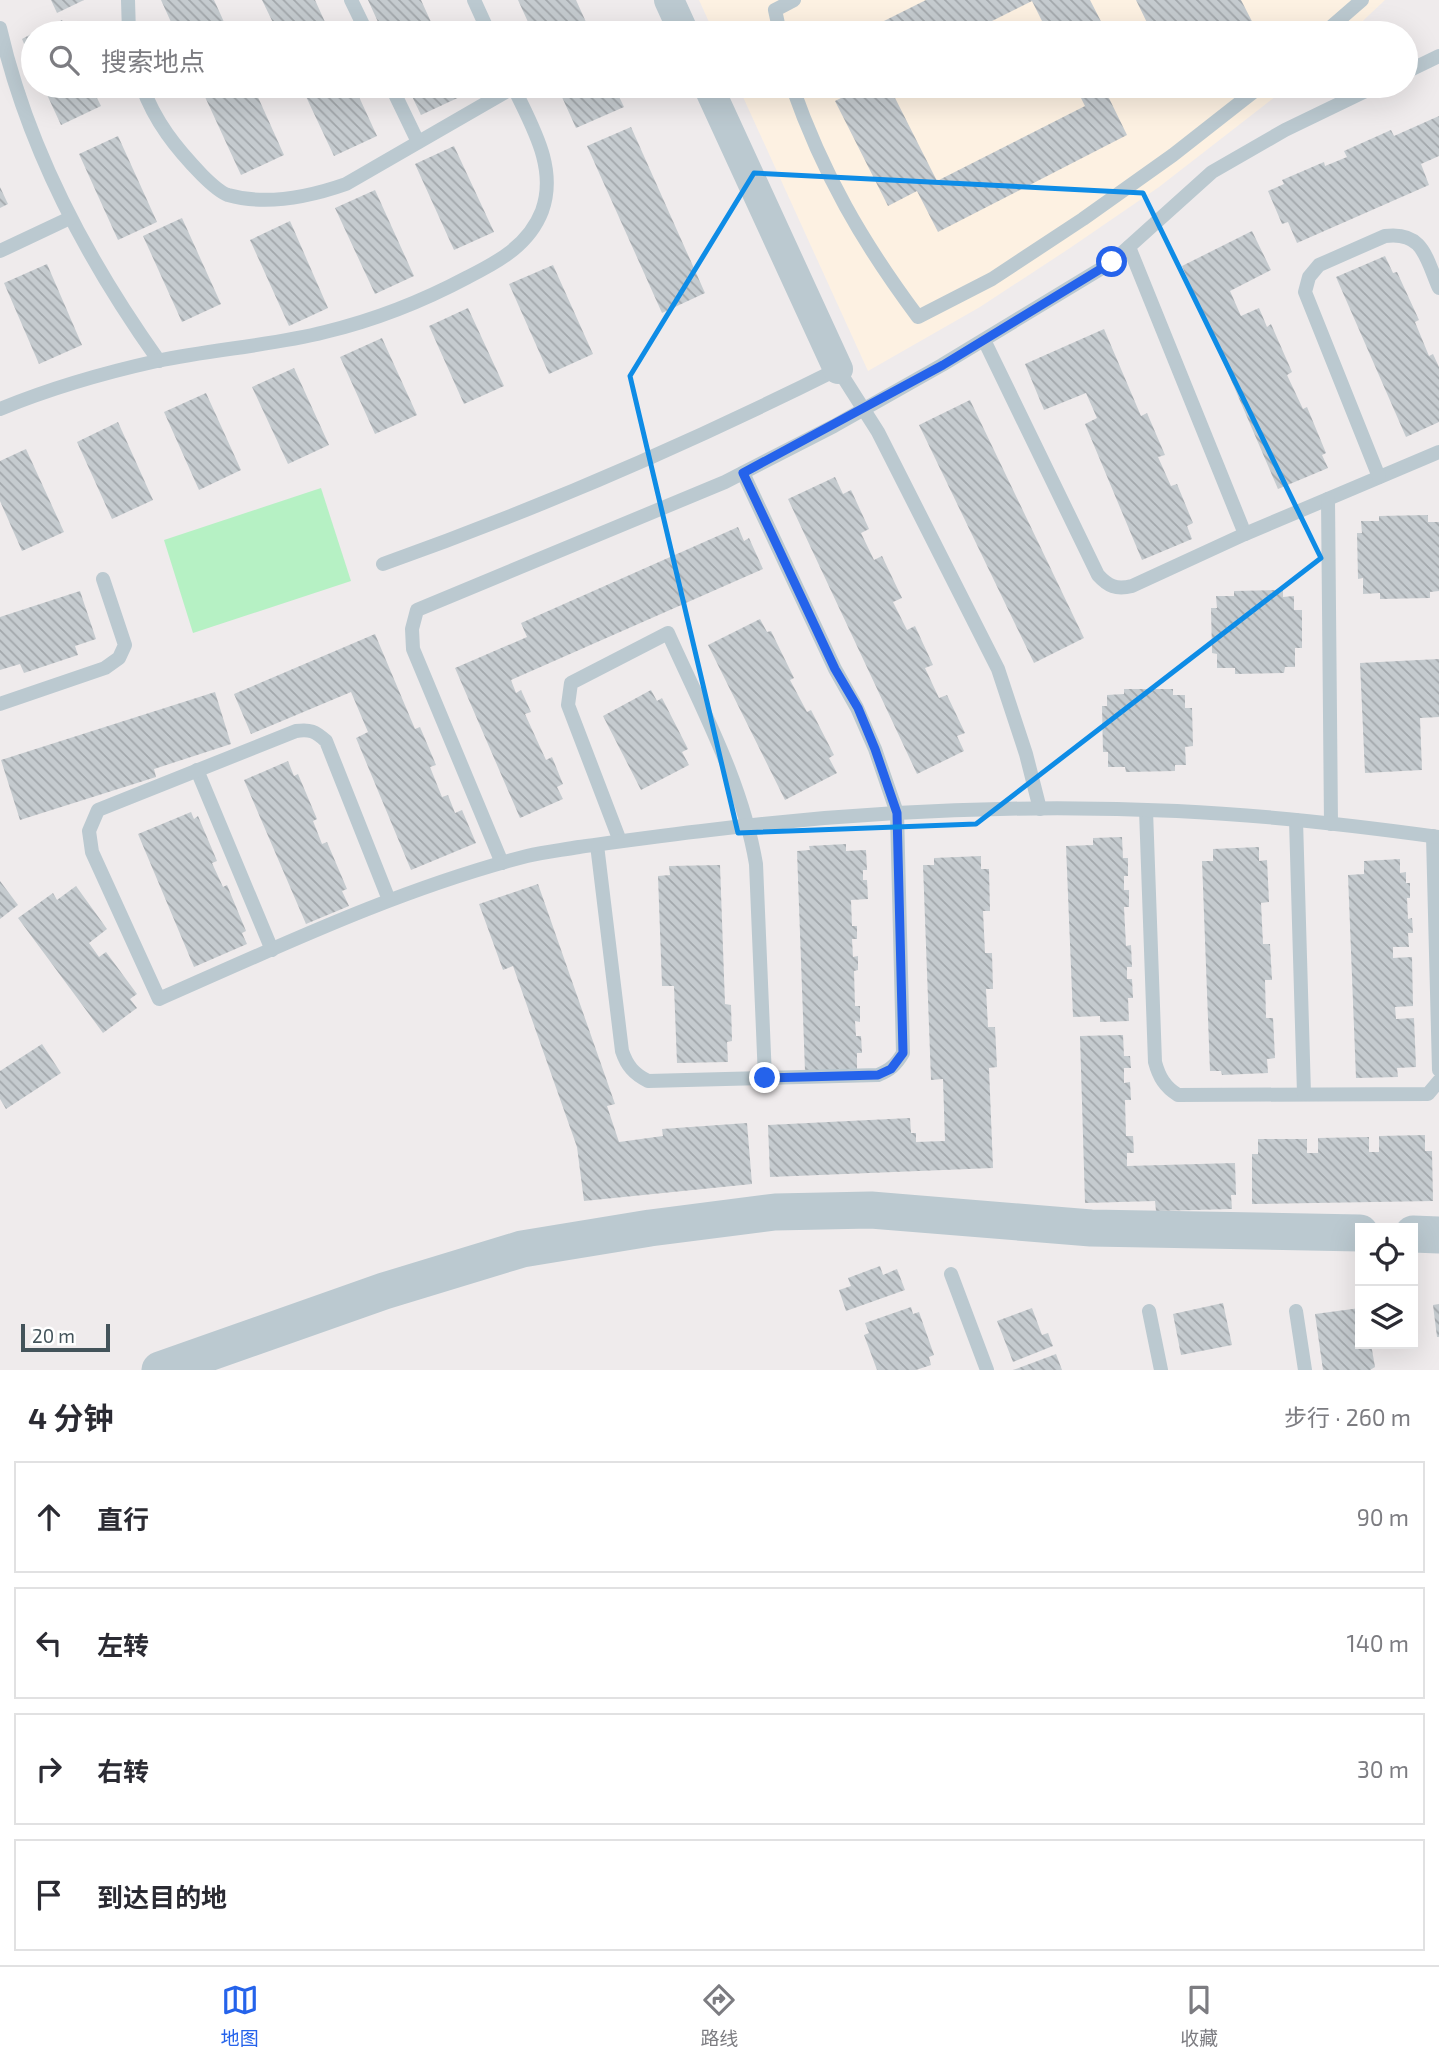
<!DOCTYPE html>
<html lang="zh">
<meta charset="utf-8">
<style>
:root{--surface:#fff;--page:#f2f2f3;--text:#2b2b33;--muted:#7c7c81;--line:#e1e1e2;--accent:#2563eb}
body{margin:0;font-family:"Exo 2","Noto Sans SC",sans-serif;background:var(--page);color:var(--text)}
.controls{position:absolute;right:21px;bottom:21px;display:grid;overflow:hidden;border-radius:0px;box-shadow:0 7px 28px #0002}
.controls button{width:63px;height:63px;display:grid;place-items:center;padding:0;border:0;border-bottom:2px solid var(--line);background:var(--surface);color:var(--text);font:35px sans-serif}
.scale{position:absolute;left:21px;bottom:18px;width:89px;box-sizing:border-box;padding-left:7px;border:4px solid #43535a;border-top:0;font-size:19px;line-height:24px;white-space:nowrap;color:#43535a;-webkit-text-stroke:5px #fff;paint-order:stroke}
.stop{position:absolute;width:21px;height:21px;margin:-16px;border:5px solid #2563eb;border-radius:50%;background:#fff}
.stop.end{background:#2563eb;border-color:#fff;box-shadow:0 2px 7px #0008}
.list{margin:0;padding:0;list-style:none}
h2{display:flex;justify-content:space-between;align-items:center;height:91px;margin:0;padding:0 28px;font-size:30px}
h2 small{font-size:23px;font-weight:400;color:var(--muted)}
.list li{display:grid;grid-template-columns:46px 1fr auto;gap:21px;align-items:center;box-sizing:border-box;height:112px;margin:0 14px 14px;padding:0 14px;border:2px solid var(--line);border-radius:0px}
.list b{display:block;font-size:26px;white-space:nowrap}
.list em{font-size:23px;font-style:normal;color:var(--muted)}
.icon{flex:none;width:38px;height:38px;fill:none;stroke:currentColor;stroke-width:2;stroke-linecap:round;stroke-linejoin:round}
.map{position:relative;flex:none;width:1439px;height:1370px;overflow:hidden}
.search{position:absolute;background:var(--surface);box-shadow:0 7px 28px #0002;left:21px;right:21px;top:21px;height:77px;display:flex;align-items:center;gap:18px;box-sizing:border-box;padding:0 24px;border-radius:38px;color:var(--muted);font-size:26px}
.sheet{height:595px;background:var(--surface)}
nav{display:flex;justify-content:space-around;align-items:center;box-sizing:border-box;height:98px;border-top:2px solid var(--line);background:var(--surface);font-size:19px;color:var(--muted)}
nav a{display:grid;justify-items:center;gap:4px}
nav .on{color:var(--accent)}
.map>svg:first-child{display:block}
.commercial{fill:#fdf1e2}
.grass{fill:#b6f1c4}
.building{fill:url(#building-back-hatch)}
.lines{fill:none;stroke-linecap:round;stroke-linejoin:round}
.service{stroke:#bbc9d0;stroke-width:14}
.minor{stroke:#bbc9d0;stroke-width:30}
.tertiary{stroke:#bbc9d0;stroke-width:37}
.route{stroke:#2563eb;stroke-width:9}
.marked{fill:none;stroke:#0e8ce6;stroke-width:5;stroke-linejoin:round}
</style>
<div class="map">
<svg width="1439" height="1370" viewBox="0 0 1439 1370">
<defs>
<pattern id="building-back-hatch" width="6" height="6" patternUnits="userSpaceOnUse" patternTransform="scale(1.75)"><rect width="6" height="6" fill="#c5cbcf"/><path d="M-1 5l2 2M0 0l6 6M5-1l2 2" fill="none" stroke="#a2a7ab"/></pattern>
</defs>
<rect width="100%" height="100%" fill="#efebec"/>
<g class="commercial">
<path d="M699 0H1385L1350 33H714Z"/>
<path d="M738 86H1289L1159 187 1070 248 980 307 868 371Z"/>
</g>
<path class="grass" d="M321 488 351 581 193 633 164 540Z"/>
<g class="building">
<path d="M51 0H84L57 13Z"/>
<path d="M161 0H214L229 33H176Z"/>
<path d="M262 0H315L330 33H278Z"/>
<path d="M368 0H421L436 33H383Z"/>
<path d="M518 0H576L591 33H533Z"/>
<path d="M926 0H1090L1107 33H1048L1032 1 968 33H860Z"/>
<path d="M1136 0H1241L1257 31 1253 33H1210L1205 22 1182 33H1152Z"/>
<path d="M62 20 68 33H34Z"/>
<path d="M33 33V64L22 39Z"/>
<path d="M43 86H91L101 106 61 125Z"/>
<path d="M200 86H253L284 155 241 175Z"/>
<path d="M301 86H354L377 136 334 156Z"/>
<path d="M407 86H459L464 95 421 115Z"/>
<path d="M557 86H614L624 107 576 128Z"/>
<path d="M865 86H889L937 181 1085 106 1075 86H1123L1107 94 1127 135 938 232 917 191 888 206 835 101Z"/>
<path d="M1439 116V156L1421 164 1429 185 1297 243 1288 222 1282 224 1268 191 1284 184 1282 180 1324 162 1325 166 1347 157 1344 151 1391 130 1394 136Z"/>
<path d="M631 127 705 293 662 313 587 146Z"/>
<path d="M118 136 157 222 118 240 79 154Z"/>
<path d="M454 146 494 232 454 250 415 164Z"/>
<path d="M0 187 8 204 0 208Z"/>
<path d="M375 190 414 276 375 294 335 208Z"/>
<path d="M182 218 221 304 182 322 143 236Z"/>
<path d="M290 221 328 308 289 326 250 240Z"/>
<path d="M1252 231 1271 270 1230 291 1241 316 1259 308 1267 327 1271 324 1292 372 1287 375 1303 409 1307 407 1326 453 1322 455 1328 468 1278 489 1182 266Z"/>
<path d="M1385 256 1393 273 1397 272 1419 320 1415 322 1429 356 1433 354 1439 367V422L1406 437 1336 277Z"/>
<path d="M47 264 82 345 39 364 4 283Z"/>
<path d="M553 265 593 354 549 374 509 284Z"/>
<path d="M468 308 504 386 464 404 429 326Z"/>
<path d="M1104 329 1141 416 1147 413 1165 455 1158 457 1171 486 1177 484 1193 523 1187 526 1192 539 1142 560 1085 424 1097 418 1086 393 1044 410 1025 364Z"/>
<path d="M382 338 417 415 375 434 340 357Z"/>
<path d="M294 368 329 445 288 464 252 387Z"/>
<path d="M206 393 241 470 199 490 164 412Z"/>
<path d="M970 400 1084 638 1034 663 919 425Z"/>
<path d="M118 422 153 500 112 519 77 442Z"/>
<path d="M26 449 64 532 22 551 0 501V461Z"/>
<path d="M835 477 843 494 851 490 869 529 861 533 874 560 882 556 902 598 893 602 907 630 915 626 933 665 925 668 939 698 947 695 965 733 957 736 964 751 917 774 788 499Z"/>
<path d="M1428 515V522H1439V591L1430 592V598L1380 599V593L1363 594V578L1358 579 1357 533H1362L1361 521H1379V516Z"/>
<path d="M738 527 744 541 749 538 763 569 511 680 516 693 521 690 531 712 525 714 546 760 552 757 563 784 557 787 563 799 520 818 455 668 527 637 521 623Z"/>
<path d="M1283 590V597L1294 596V610H1302V648H1295V667H1285L1284 673 1235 674V668H1217V654L1212 653 1211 608H1217L1216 596H1234V591Z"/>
<path d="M80 591 96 639 75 646 78 655 24 673 20 664 0 670V617Z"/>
<path d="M760 619 767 632 771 631 794 678 790 680 807 712 811 710 834 755 829 758 837 773 785 800 708 645Z"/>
<path d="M375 634 415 729 420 727 436 765 430 767 442 797 448 795 455 813 462 810 476 843 411 870 356 738 368 732 351 692 251 734 234 694Z"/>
<path d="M1439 659V717L1420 718 1422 770 1365 773 1360 663Z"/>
<path d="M1124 689H1173V695H1185V708H1192L1193 746 1185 747 1186 765H1175V771L1126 772 1125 767H1108V752H1103L1102 706H1107V695L1124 694Z"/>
<path d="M651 690 657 701 662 698 688 749 682 752 689 765 641 790 603 716Z"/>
<path d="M215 692 231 744 154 769 156 777 20 820 1 760Z"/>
<path d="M288 761 294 776 298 774 317 819 313 821 322 844 327 842 347 889 342 891 349 906 306 924 244 780Z"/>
<path d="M191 812 194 819 198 816 217 861 212 863 223 887 227 885 246 931 242 933 247 944 194 967 138 834Z"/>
<path d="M1122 837 1123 858H1128V876H1124V890H1129V907H1124L1126 946 1131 945 1132 967H1127V979H1132L1133 998H1128L1129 1021 1100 1022V1016L1073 1017 1066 846 1093 845V838Z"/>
<path d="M846 844V851L866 850 867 870H863V880H867L868 899 851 900 852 926H857V939H852L853 957 858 956V970L854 971 855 1006H860V1022L855 1021 856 1036H861L862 1053H857V1069L805 1071 797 851 810 850 809 846Z"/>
<path d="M1259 847V861L1267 860 1269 902 1261 903 1263 944H1270L1272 980H1265L1266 1018H1273L1275 1058 1267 1059 1268 1073 1222 1075 1221 1071H1210L1202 861H1213V849Z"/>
<path d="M981 856V869H989L990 911H983L985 953H992L993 989H986L988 1027H995L997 1067 989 1068 993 1168 770 1177 768 1125 910 1118 911 1133H916V1142L945 1141 943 1079 931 1080 923 865H934V858Z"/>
<path d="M1400 859V873L1406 872V883H1410V898H1407L1408 919 1412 918 1413 933H1408L1409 947H1393V958L1412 957 1413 1006 1395 1007 1396 1019 1414 1018 1416 1067 1397 1068 1398 1077 1356 1078 1348 875 1364 874V861Z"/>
<path d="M720 865 725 1004 731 1005 732 1041 727 1042 728 1062 677 1063 674 986H662L658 876 670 875 669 866Z"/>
<path d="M0 881 18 905 0 919Z"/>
<path d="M538 884 615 1104 607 1106 619 1142 663 1136 662 1129 747 1123 752 1184 584 1201 577 1147 513 966 503 970 479 904Z"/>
<path d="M76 886 107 929 89 943 99 957 106 952 137 994 130 999 137 1008 103 1033 18 918 53 893 57 900Z"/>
<path d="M1123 1035 1124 1056H1130L1131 1068H1124V1083L1130 1082 1131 1100H1125L1126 1136H1133L1134 1153H1127V1166L1235 1163 1236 1195H1231L1232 1209 1156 1211 1155 1201 1085 1203 1080 1036Z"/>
<path d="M42 1044 61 1073 6 1109 0 1099V1071Z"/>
<path d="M1425 1135V1151H1432L1433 1201 1252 1204V1154H1258V1139H1307V1153H1318V1138L1369 1137V1152H1379V1136Z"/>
<path d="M880 1266 883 1275 897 1269 905 1290 846 1311 839 1290 851 1286 848 1278Z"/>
<path d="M1223 1303 1232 1345 1181 1355 1173 1314Z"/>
<path d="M1439 1304V1337H1437L1433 1305Z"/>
<path d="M911 1307 913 1314 919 1312 934 1355 929 1357 931 1365 916 1370H877L864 1335 869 1333 865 1323Z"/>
<path d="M1032 1308 1042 1335 1048 1333 1053 1346 1013 1362 997 1321Z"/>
<path d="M1360 1308V1344H1371L1375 1367 1370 1370H1323L1315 1314Z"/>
<path d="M1056 1354 1062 1370H1013Z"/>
</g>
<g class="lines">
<g class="service">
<path d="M128 0 129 33"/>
<path d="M351 0 367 33"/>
<path d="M474 0 489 33"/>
<path d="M0 28C28 150 87 260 159 361"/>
<path d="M780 33 775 10 794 0"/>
<path d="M1324 33 1362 0"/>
<path d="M1406 72 1439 56"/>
<path d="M142 86C155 122 176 148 202 175 209 182 219 192 228 195 267 206 309 197 346 184L514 87"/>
<path d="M391 86 418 142"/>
<path d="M792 86C823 174 862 242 918 317L992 279 1083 219 1173 155 1261 86"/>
<path d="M1129 247 1245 534"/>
<path d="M0 251 70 218"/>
<path d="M984 340 1098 575C1108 586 1116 590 1132 586L1245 534 1439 452"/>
<path d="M0 409C51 388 103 373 157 361 213 349 270 346 325 332 375 320 423 301 468 277 498 262 529 245 542 211 558 167 531 125 513 86"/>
<path d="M1379 477 1305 292 1309 277 1319 265 1385 236C1424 231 1426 259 1439 288"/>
<path d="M1328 499 1331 824"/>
<path d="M383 564C541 508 688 444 838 369L878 432 998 669 1026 754 1040 809"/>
<path d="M0 704 105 668 119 658 125 645 103 579"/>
<path d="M197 770 272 950"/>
<path d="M1146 810 1155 1062C1159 1077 1165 1087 1178 1095L1428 1094 1439 1081"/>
<path d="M1296 820 1304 1094"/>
<path d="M1433 836 1439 1070"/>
<path d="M620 841 568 705 571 683 668 633C702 709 742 782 756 864L765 1078"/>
<path d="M597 845 622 1051C627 1066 634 1074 648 1081L878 1075C890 1070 896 1065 903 1053L897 813 875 749 857 708 835 669 743 473"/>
<path d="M502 863 413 649 412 629 417 610 725 482 834 426 942 365 1112 262 1212 172 1285 130 1376 86"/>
<path d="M389 900 326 741C315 731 310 729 296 731L98 810 89 831 92 852 159 999C280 946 399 889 527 856 544 852 562 850 579 847 623 841 666 835 710 830 864 811 1021 804 1177 811 1265 815 1352 825 1439 837"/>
<path d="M951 1274 987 1370"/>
<path d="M1149 1311 1161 1370"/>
<path d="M1296 1311 1305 1370"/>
</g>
<g class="minor">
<path d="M669 0 684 33"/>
<path d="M708 86 838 369"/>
</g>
<g class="tertiary">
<path d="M1413 1234 1439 1235"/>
<path d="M160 1370 384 1291 522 1249 650 1228 775 1212 871 1210 1091 1228 1360 1233"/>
</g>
</g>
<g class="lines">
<path class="route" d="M765 1078 878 1075 891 1069 903 1053 897 813 875 749 858 708 835 669 743 473 943 365 1112 262"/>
</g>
<path class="marked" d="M754 173 1143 193 1321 558 976 824 738 833 630 376Z"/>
</svg>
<div class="controls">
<button><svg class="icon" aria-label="locate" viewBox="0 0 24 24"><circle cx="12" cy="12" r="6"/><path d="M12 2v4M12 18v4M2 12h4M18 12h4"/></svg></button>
<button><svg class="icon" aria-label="layers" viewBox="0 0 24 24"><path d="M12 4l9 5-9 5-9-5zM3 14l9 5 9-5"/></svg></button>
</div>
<div class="scale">20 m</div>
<div class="stop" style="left:1112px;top:262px"></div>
<div class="stop end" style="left:765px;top:1078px"></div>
<div class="search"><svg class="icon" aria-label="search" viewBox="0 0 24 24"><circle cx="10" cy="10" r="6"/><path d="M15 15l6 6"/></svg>搜索地点</div>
</div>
<section class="sheet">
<h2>4 分钟<small>步行 · 260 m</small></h2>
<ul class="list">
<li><svg class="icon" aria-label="ahead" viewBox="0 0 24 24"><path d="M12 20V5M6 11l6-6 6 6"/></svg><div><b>直行</b></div><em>90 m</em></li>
<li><svg class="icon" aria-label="left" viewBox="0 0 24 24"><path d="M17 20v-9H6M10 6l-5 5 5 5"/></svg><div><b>左转</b></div><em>140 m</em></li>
<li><svg class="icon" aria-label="right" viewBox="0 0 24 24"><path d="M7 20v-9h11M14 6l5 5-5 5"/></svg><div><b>右转</b></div><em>30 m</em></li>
<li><svg class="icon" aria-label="arrive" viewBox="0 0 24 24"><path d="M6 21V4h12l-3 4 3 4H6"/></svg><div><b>到达目的地</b></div></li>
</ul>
</section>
<nav>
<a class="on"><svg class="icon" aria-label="map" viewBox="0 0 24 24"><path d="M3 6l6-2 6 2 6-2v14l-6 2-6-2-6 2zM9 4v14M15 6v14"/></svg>地图</a>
<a><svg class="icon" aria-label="directions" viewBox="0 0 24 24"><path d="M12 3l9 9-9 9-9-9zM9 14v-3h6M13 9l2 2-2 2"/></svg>路线</a>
<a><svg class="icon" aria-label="saved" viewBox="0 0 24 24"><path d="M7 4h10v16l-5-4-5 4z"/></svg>收藏</a>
</nav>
